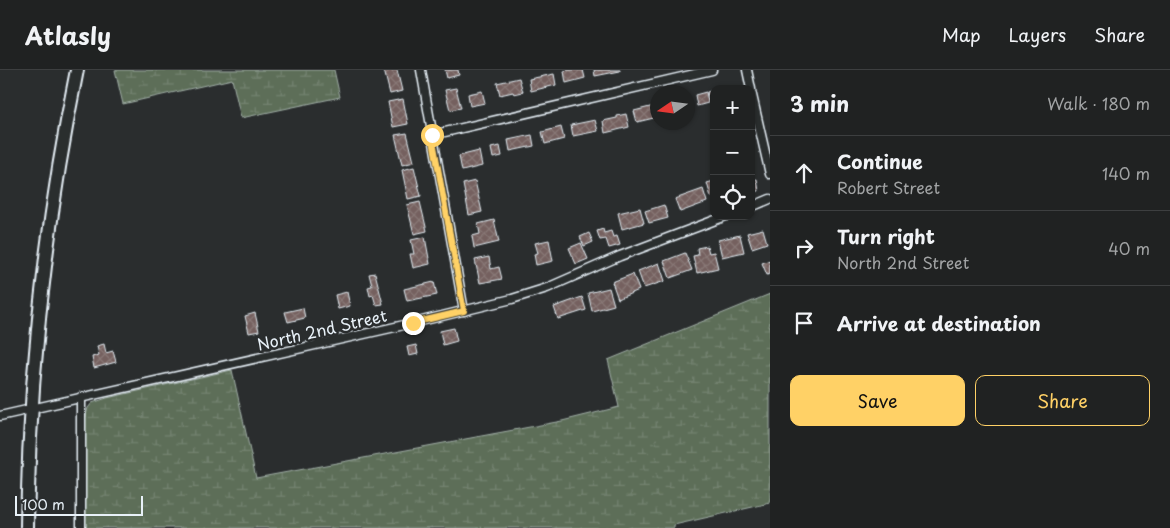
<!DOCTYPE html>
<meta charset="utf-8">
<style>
:root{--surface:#202222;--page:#282a2a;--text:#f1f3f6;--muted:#a2a4a5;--line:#3d3f40;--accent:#ffd166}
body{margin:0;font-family:"Playpen Sans",sans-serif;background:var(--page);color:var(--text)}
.controls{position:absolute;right:15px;top:15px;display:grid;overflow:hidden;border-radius:10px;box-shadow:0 1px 4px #0004}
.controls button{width:45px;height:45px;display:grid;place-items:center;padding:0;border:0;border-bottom:1px solid var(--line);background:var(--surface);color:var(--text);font:25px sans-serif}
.compass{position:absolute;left:650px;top:15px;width:45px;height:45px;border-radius:50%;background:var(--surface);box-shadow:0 1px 4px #0004;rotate:257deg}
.scale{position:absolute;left:15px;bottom:12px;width:128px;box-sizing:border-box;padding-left:5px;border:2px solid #e8f1f8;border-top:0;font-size:14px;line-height:18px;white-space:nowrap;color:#e8f1f8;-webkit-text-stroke:4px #2a2d2e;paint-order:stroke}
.stop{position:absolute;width:15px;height:15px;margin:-11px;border:4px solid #ffd166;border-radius:50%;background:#fff}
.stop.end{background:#ffd166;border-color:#fff;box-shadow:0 1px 5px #0008}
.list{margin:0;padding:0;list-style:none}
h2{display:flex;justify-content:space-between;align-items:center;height:65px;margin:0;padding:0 20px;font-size:21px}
h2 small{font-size:16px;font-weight:400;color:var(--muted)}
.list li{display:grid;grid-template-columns:32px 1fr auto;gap:15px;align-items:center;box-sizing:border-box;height:75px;padding:0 20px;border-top:1px solid var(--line)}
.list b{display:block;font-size:19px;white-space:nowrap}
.list p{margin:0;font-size:16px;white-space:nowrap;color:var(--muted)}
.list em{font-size:16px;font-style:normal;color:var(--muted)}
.actions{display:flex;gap:10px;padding:15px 20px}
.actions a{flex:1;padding:11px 0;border:1px solid var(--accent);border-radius:10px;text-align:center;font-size:18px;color:var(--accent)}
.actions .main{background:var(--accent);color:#111}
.icon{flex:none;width:28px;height:28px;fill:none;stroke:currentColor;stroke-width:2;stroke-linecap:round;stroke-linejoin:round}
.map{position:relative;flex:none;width:770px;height:458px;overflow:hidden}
header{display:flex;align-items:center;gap:30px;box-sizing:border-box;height:70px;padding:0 25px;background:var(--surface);border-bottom:1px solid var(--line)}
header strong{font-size:24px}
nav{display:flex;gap:28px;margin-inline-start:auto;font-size:18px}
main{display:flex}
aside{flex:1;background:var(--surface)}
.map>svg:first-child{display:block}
.wetland{fill:url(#wetland-marsh);stroke:#a2b0a8}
.building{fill:url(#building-cross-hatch);stroke:#e8f1f8}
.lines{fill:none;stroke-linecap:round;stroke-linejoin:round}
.minor-casing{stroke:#e8f1f8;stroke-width:11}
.trunk-casing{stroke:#e8f1f8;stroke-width:16}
.minor{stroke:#2a2d2e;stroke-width:8}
.trunk{stroke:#2a2d2e;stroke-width:12}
.route{stroke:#ffd166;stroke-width:6}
.labels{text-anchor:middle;stroke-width:5;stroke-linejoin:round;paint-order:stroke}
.street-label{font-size:16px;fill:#e8f1f8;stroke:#2a2d2e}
</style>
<header>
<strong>Atlasly</strong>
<nav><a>Map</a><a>Layers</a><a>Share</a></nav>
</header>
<main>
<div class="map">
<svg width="770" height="458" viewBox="0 0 770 458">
<defs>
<pattern id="wetland-marsh" width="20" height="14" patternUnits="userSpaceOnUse" patternTransform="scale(1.25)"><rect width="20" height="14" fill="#5d6e58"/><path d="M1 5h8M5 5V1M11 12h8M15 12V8" fill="none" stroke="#748371"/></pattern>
<pattern id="building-cross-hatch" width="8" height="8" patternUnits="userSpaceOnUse" patternTransform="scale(1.25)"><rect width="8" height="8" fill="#74615e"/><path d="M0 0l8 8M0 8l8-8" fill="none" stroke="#887876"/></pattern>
</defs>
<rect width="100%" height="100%" fill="#2a2d2e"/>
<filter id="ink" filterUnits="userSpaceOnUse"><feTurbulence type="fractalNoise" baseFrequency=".02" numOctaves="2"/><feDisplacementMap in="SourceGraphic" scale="10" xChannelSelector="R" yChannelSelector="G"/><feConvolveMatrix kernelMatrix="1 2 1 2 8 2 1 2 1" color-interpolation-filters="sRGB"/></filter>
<g filter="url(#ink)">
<g class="wetland">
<path d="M115 0H334L340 27 241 48 232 9 123 34Z"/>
<path d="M770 224V433L674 455V458H85L84 357 86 345 88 338 92 333 107 328 232 300 256 408 562 351 619 337 608 290Z"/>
</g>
<g class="building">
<path d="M384 0H397L402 21 390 24Z"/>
<path d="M445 0H458L459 5 447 8Z"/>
<path d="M568 0H583L585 8 566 13 564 1Z"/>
<path d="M594 0H620V1L595 6Z"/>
<path d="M554 4 556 15 531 21 529 9Z"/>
<path d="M519 8 523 22 514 24 513 22 500 25 497 13Z"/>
<path d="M456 18 461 38 450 40 445 20Z"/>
<path d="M714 20V33L710 34 707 22Z"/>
<path d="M482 21 485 33 470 36 468 24Z"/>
<path d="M706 22 708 33 697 36 695 25Z"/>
<path d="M403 29 408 54 393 57 388 32Z"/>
<path d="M658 35V47L637 52 634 41Z"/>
<path d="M626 44 629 57 605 63 603 51 617 48V46Z"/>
<path d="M595 50 598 61 573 66 571 55Z"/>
<path d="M561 57 564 69 545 74 542 62Z"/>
<path d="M407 63 414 92 402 95 395 65Z"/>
<path d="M532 65 534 76 510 81 508 70Z"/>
<path d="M500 76 502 86 493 88 491 78Z"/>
<path d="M479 81 482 96 462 101 459 86Z"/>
<path d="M414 97 421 126 408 129 402 100Z"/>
<path d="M757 109 759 121 752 122 751 110Z"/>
<path d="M475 111 482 142 469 145 463 114Z"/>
<path d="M714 111V126L711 127 707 113Z"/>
<path d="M703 119 707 132 680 142 675 129Z"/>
<path d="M420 132 427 161 414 164 407 135Z"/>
<path d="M664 135 668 148 649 153 645 141Z"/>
<path d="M640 138 644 153 622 159 618 143Z"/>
<path d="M494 150 499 172 474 178 472 166 480 164 478 154Z"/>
<path d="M603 159 604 163 611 161 613 167 617 166 620 175 609 178 606 169 600 170 597 161Z"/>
<path d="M763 159 767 173 752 178 747 163Z"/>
<path d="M589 163 593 172 584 176 580 167Z"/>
<path d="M740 165 744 182 722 187 718 170Z"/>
<path d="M425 167 430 194 413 198 410 184H414L411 170Z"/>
<path d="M549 170 553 191 536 195 534 184 538 183 535 173Z"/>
<path d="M581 173 588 189 576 194 569 178Z"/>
<path d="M707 176 709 183 714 182 718 198 697 203 693 186 698 185 697 178Z"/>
<path d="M685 183 692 200 670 208 664 191Z"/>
<path d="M489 187 491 199 499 197 502 209 480 213 475 190Z"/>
<path d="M770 190V204L767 205 762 193Z"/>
<path d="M659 193 665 211 644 218 638 201Z"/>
<path d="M375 203 383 234 376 235 373 225 370 226 368 217 372 216 369 204Z"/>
<path d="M633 204 639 220 618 229 612 212Z"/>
<path d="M434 212 437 225 407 231 404 219Z"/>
<path d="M609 218 614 235 592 241 588 223Z"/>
<path d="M347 222 350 236 338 239 335 225Z"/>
<path d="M582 227 586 240 558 249 554 237Z"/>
<path d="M303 238 305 248 288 252 285 242Z"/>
<path d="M255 243 259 261 249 263 245 246Z"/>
<path d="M454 258 457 271 443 275 440 261Z"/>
<path d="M104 274 106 283 113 281 116 292 94 298 92 287 99 285 97 276Z"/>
<path d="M416 275 418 284 409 286 407 277Z"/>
</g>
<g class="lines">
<defs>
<g id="minor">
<path d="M421 0 464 241"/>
<path d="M747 0 751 19"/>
<path d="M751 21 770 104"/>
<path d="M432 65 712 0"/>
<path d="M751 137 770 129"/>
<path d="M0 346 413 253 512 229 547 218 620 186 726 146"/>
<path d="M81 458V327"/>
</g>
<path id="trunk" d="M27 458C29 304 46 151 77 0"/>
</defs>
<use href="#minor" class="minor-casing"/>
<use href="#trunk" class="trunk-casing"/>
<use href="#minor" class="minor"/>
<use href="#trunk" class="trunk"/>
</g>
</g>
<g class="lines" filter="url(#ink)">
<path class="route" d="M413 253 464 241 432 65"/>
</g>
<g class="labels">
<g class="street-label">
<text transform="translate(322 260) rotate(-13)" y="6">North 2nd Street</text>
</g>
</g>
</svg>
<div class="controls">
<button>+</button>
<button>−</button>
<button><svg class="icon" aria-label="locate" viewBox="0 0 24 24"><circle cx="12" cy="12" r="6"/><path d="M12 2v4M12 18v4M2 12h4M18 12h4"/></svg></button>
</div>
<svg class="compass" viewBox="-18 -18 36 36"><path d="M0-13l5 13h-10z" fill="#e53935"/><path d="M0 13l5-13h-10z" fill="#a2a4a5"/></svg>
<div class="scale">100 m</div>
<div class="stop" style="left:432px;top:65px"></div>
<div class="stop end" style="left:413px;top:253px"></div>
</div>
<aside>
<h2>3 min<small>Walk · 180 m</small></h2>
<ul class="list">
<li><svg class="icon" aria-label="ahead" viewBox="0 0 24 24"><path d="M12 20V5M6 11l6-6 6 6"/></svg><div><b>Continue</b><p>Robert Street</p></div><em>140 m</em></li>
<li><svg class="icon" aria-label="right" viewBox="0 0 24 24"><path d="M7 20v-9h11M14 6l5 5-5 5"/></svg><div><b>Turn right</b><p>North 2nd Street</p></div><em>40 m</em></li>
<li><svg class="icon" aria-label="arrive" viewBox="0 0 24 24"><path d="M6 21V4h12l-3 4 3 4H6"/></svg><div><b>Arrive at destination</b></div></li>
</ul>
<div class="actions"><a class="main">Save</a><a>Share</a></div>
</aside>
</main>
